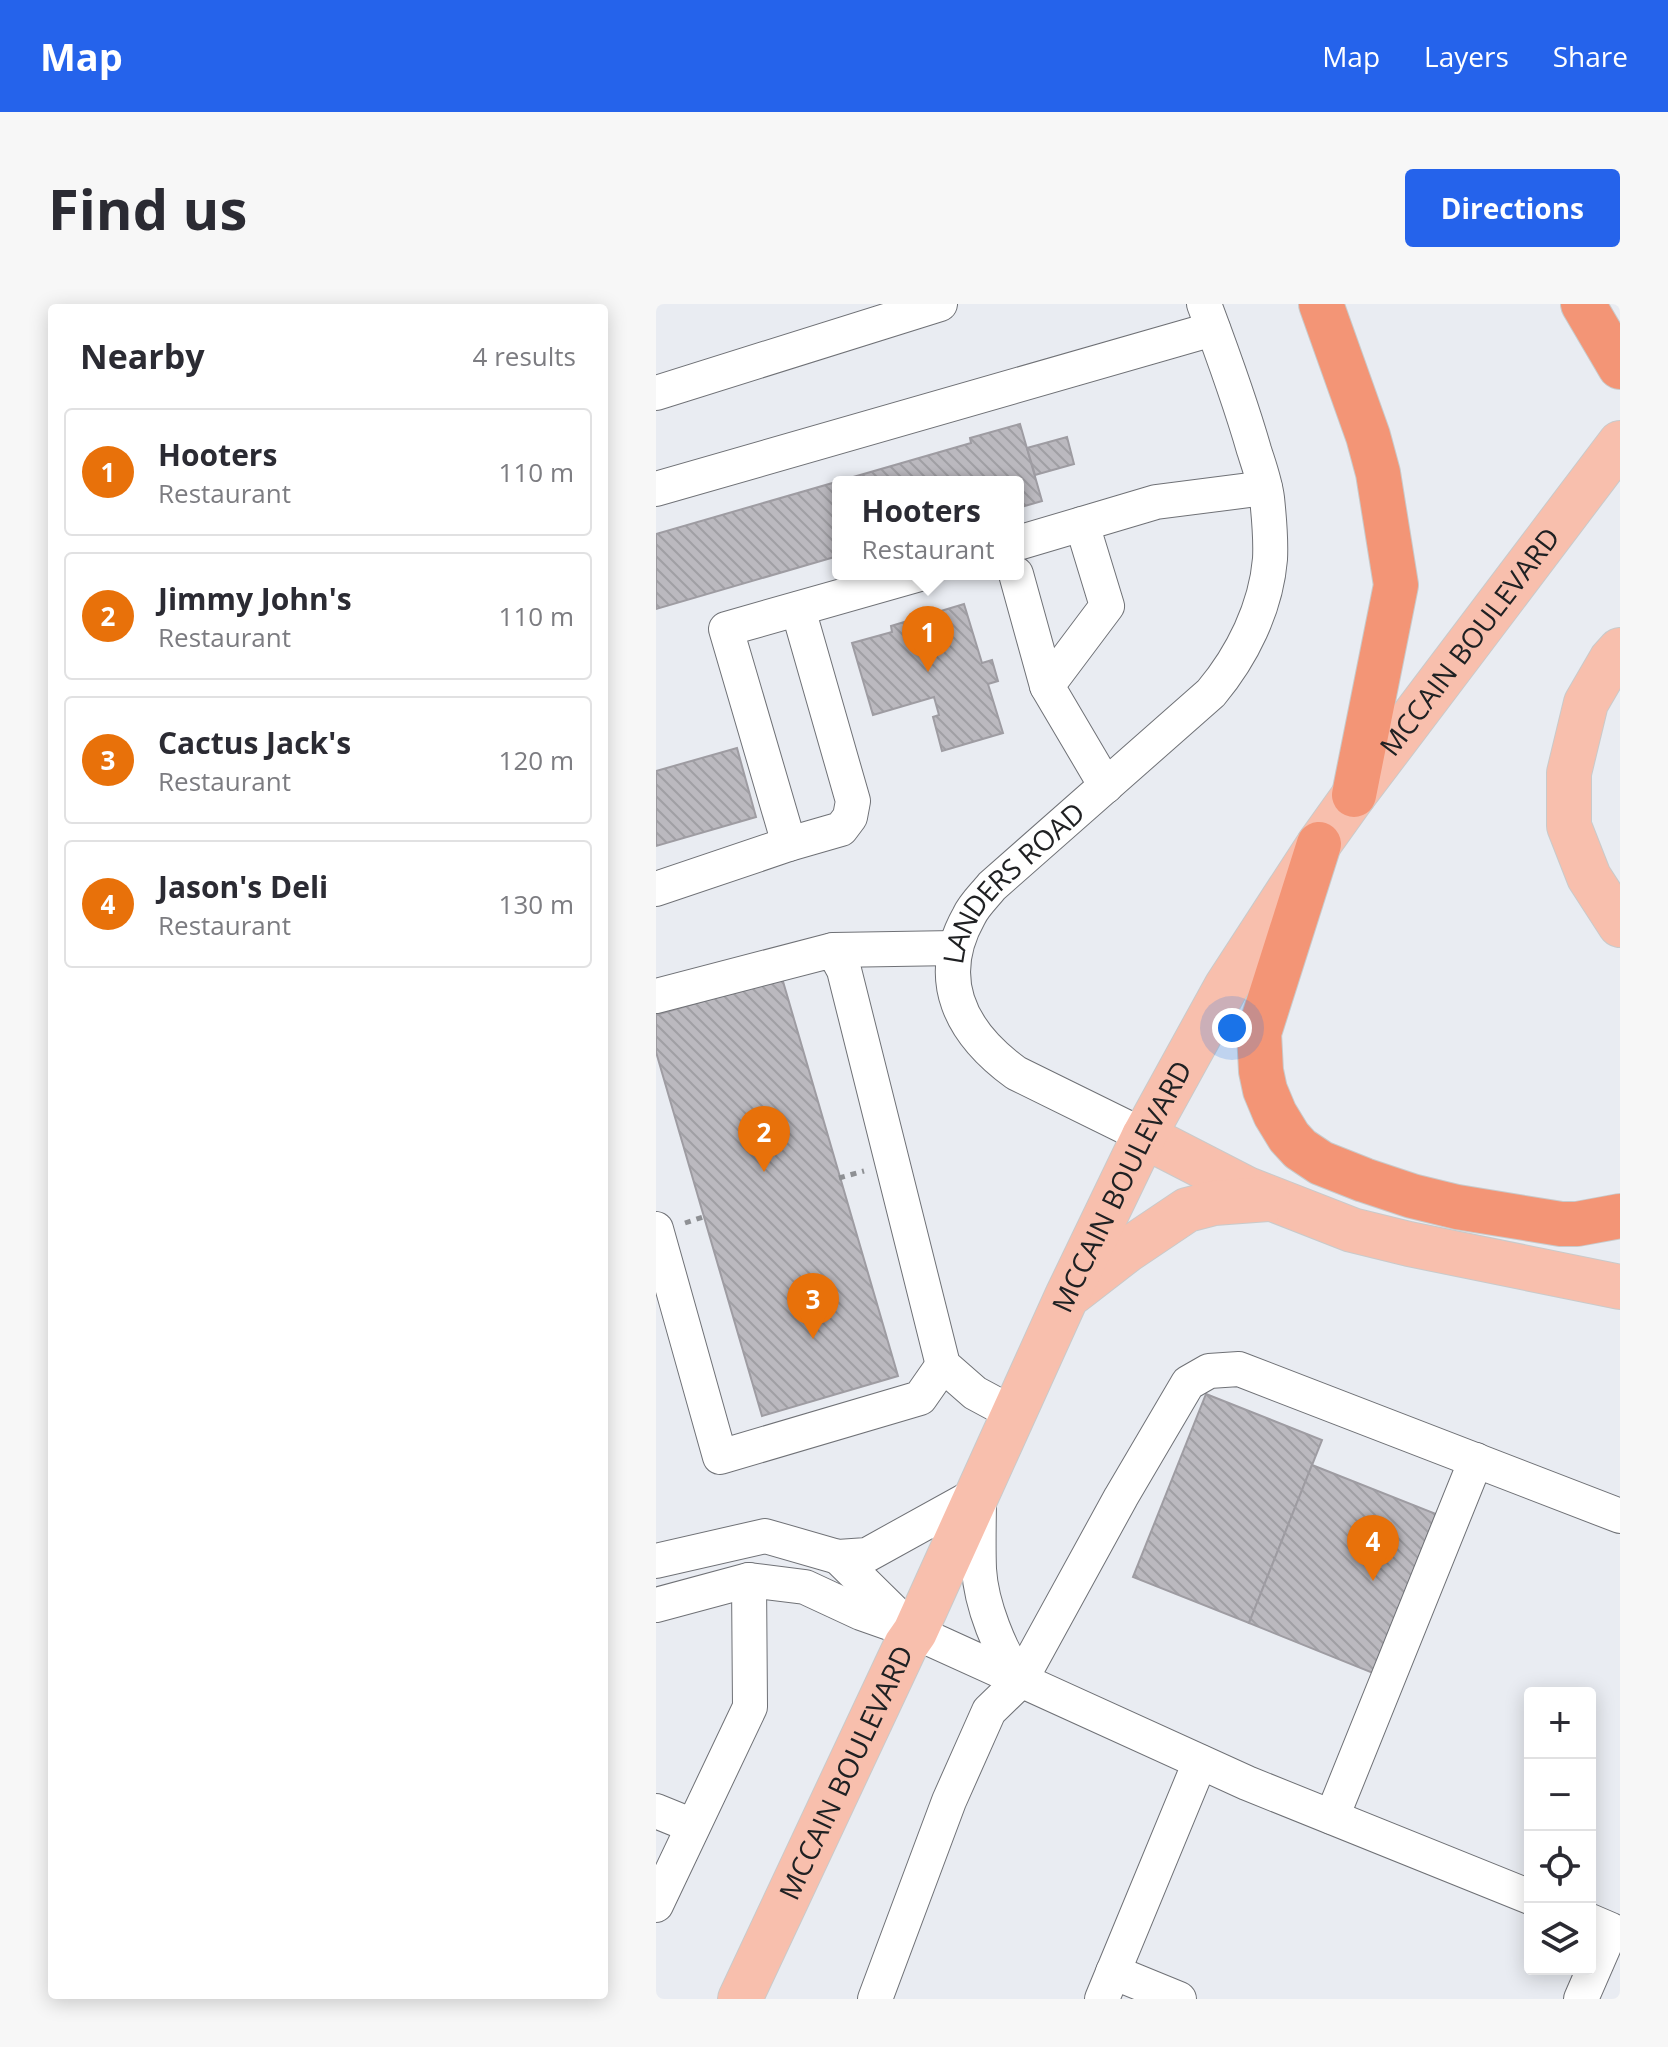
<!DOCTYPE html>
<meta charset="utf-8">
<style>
:root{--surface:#fff;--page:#f7f7f7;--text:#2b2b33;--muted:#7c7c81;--line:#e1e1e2;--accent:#2563eb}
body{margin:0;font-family:"Open Sans",sans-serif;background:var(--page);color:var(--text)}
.controls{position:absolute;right:24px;bottom:24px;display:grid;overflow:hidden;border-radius:8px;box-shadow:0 4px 20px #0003}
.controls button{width:72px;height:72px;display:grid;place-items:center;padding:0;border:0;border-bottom:2px solid var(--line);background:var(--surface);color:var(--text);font:40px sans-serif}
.you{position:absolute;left:576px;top:724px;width:28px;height:28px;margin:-20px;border:6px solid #fff;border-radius:50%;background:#1a73e8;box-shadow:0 0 0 12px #1a73e833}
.badge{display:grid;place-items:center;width:52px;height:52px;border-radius:50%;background:var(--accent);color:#fff;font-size:26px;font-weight:700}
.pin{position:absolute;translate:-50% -66px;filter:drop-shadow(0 2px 4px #0008)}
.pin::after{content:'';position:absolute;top:42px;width:28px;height:24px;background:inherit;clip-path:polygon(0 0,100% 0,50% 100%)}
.popup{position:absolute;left:176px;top:172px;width:192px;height:104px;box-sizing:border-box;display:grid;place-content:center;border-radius:8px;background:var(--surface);filter:drop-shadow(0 2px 6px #0005);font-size:26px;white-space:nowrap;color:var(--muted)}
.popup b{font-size:30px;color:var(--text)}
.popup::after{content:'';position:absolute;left:50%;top:100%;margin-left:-16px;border:16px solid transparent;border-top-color:var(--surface)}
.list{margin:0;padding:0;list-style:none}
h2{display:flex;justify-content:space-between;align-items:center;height:104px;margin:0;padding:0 32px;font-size:34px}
h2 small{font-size:26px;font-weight:400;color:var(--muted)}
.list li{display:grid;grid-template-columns:52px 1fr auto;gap:24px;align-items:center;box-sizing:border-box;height:128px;margin:0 16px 16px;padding:0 16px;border:2px solid var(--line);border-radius:8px}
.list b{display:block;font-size:30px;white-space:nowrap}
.list p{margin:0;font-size:26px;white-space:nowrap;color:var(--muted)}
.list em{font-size:26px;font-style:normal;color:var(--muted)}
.icon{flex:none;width:44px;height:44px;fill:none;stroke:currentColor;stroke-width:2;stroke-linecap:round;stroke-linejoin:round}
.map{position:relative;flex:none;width:964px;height:1695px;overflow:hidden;border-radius:8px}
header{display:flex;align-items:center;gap:48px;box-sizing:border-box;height:112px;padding:0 40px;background:var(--accent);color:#fff}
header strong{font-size:38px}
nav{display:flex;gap:44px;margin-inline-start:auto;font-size:28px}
.intro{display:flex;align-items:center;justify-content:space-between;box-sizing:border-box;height:192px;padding:0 48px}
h1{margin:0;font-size:56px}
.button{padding:20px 36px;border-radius:8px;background:var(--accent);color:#fff;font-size:28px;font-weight:700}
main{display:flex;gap:48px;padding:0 48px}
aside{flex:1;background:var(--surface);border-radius:8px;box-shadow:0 4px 20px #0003}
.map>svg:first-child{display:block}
.building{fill:url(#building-back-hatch);stroke:#9e9ca2;stroke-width:2}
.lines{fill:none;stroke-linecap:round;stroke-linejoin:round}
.minor-casing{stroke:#6f7176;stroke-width:36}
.major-casing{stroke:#c9caca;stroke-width:46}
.highway-casing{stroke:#c9caca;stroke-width:46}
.path{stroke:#8e9094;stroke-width:5;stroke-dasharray:6 6;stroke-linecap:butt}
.minor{stroke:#fff;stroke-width:34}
.major{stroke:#f8bfad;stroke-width:44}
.highway{stroke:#f39576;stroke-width:44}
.labels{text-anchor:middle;stroke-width:6;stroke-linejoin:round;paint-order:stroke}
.street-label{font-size:28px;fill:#202123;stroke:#fff}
</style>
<header>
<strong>Map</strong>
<nav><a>Map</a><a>Layers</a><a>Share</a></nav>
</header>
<div class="intro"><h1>Find us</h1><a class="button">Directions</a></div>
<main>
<aside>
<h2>Nearby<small>4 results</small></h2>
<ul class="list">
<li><span class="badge" style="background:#e8710a">1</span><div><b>Hooters</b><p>Restaurant</p></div><em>110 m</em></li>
<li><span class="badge" style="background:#e8710a">2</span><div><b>Jimmy John's</b><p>Restaurant</p></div><em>110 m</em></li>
<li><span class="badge" style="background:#e8710a">3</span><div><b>Cactus Jack's</b><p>Restaurant</p></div><em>120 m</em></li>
<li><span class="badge" style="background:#e8710a">4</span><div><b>Jason's Deli</b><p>Restaurant</p></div><em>130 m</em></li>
</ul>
</aside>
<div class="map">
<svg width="964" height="1695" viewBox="0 0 964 1695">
<defs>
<pattern id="building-back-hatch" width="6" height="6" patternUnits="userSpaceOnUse" patternTransform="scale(2)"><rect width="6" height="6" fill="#bbb9bf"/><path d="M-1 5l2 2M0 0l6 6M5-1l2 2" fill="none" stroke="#a09fa4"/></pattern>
</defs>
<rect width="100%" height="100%" fill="#e9ecf2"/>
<g class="building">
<path d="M364 120 386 197 362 204V178H182V252L0 305V230L315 139 314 134Z"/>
<path d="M411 133 418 160 379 171 371 144Z"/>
<path d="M308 300 326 359 336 356 342 377 332 380 347 429 286 447 277 413 283 411 278 393 217 411 196 339 236 328 235 322Z"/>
<path d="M81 444 100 513 0 542V467Z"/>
<path d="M126 674 242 1072 106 1112 0 748V711Z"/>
<path d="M550 1090 666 1136 593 1319 477 1273Z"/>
<path d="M656 1161 780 1210 717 1369 593 1319Z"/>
</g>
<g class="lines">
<defs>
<g id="minor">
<path d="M0 89 284 0"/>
<path d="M0 185 557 25"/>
<path d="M362 239 426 220"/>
<path d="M360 270 391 382"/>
<path d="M450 482 391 382 451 302 426 220 500 198 609 184"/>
<path d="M133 540 185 525 194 513 197 497 142 305"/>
<path d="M0 585 133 540 70 325 264 270"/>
<path d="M177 646 299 644"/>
<path d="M0 692 177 646 188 666 287 1061 319 1089 358 1110"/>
<path id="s1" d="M488 832 360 769C305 729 277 676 313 612 318 601 328 592 336 582L555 389C586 352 610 304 614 255 615 236 613 213 611 194 609 178 603 162 598 146 584 97 566 48 548 0"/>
<path d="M0 925 64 1153 264 1094 287 1061"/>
<path d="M182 1253 250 1320"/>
<path d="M0 1257 109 1232 182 1253 211 1251 323 1189C323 1214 322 1240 323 1265 325 1301 344 1347 364 1377"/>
<path d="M0 1301 93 1276 149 1283 205 1309 259 1328 591 1479 874 1593"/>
<path d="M0 1507 37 1522"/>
<path d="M676 1513 820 1156"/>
<path d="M0 1601 94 1403 93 1276"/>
<path d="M457 1668 523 1695"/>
<path d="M219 1695 293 1497 333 1407 364 1377 465 1193 532 1079 553 1067 583 1065 964 1212"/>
<path d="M446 1695 544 1458"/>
<path d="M925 1695 955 1626 934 1617"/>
</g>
<g id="major">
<path d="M964 346 955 356 930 399 913 469V522L933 573 964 621"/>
<path d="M488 832 591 885 696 926 753 940 964 983"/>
<path d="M417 988 470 947 531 906 558 899 612 895"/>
<path id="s2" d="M84 1695 250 1341 259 1328 411 992 488 832 570 683 663 540 698 491 964 139"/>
</g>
<g id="highway">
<path d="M665 0 712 132 722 169 740 281 698 491"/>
<path d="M927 0 964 63"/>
<path d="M663 540 603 729 605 767 609 786 619 810 633 833 644 845 665 859 708 876 756 892 801 903 905 920H921L964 912"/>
</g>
</defs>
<use href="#minor" class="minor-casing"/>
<use href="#major" class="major-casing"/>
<use href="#highway" class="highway-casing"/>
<g class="path">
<path d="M183 874 208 867"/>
<path d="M29 919 47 913"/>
</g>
<use href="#minor" class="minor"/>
<use href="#major" class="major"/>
<use href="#highway" class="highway"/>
</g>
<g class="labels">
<g class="street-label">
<text dy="10" stroke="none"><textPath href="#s2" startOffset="1546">MCCAIN BOULEVARD</textPath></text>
<text dy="10" stroke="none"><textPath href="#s1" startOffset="378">LANDERS ROAD</textPath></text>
<text dy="10" stroke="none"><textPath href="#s2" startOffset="898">MCCAIN BOULEVARD</textPath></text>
<text dy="10" stroke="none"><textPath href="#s2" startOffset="250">MCCAIN BOULEVARD</textPath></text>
</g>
</g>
</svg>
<div class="controls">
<button>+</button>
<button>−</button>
<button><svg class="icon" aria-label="locate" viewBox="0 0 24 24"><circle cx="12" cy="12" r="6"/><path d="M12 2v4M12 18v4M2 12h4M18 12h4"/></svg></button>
<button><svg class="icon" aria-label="layers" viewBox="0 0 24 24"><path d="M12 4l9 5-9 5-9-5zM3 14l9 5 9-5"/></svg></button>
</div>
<div class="you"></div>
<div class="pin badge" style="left:272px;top:368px;background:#e8710a">1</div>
<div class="popup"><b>Hooters</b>Restaurant</div>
<div class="pin badge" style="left:108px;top:868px;background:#e8710a">2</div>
<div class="pin badge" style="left:157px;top:1035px;background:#e8710a">3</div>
<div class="pin badge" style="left:717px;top:1277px;background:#e8710a">4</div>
</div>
</main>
